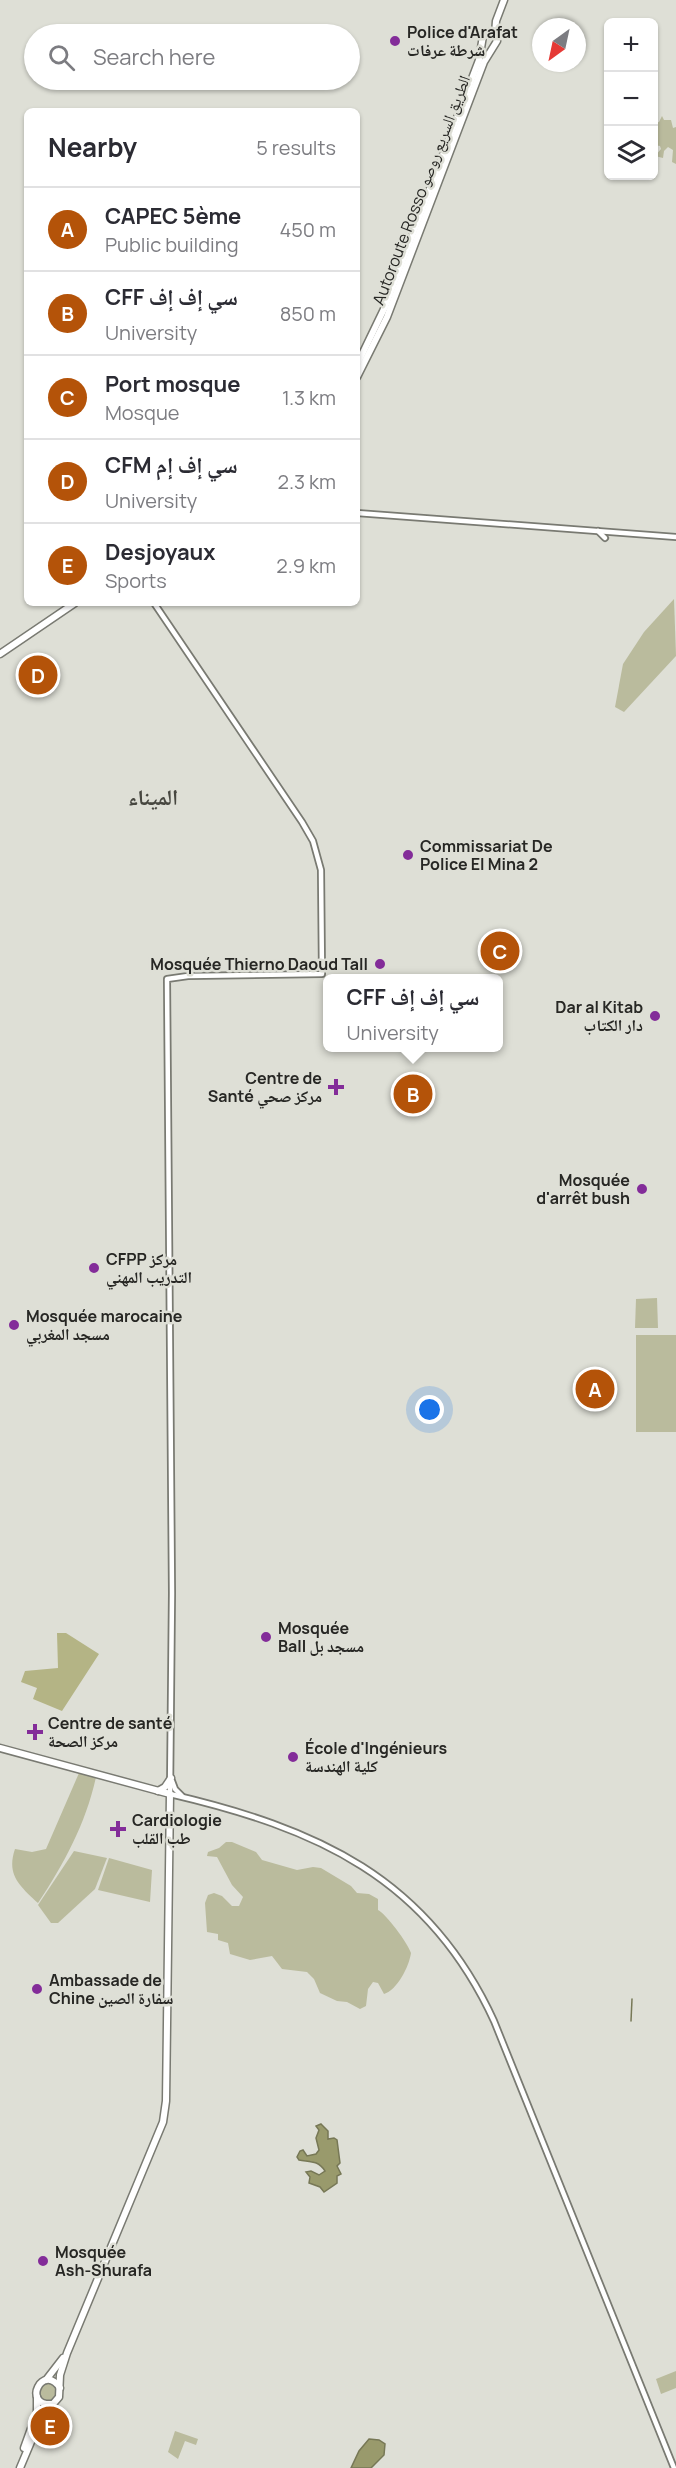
<!DOCTYPE html>
<meta charset="utf-8">
<style>
:root{--surface:#fff;--page:#f7f7f7;--text:#2b2b33;--muted:#7c7c81;--line:#e1e1e2;--accent:#b45309}
body{margin:0;font-family:Manrope,"Noto Naskh Arabic",sans-serif;background:var(--page);color:var(--text)}
.controls{position:absolute;right:18px;top:18px;display:grid;overflow:hidden;border-radius:9px;box-shadow:0 2px 4px #0004}
.controls button{width:54px;height:54px;display:grid;place-items:center;padding:0;border:0;border-bottom:2px solid var(--line);background:var(--surface);color:var(--text);font:30px sans-serif}
.compass{position:absolute;left:532px;top:18px;width:54px;height:54px;border-radius:50%;background:var(--surface);box-shadow:0 2px 4px #0004;rotate:213deg}
.you{position:absolute;left:430px;top:1410px;width:21px;height:21px;margin:-15px;border:4px solid #fff;border-radius:50%;background:#1a73e8;box-shadow:0 0 0 9px #1a73e833}
.badge{display:grid;place-items:center;width:39px;height:39px;border-radius:50%;background:var(--accent);color:#fff;font-size:20px;font-weight:700}
.pin{position:absolute;translate:-50% -50%;border:3px solid #fff;box-shadow:0 2px 6px #0006}
.popup{position:absolute;left:323px;top:974px;width:180px;height:78px;box-sizing:border-box;display:grid;place-content:center;border-radius:9px;background:var(--surface);filter:drop-shadow(0 2px 4px #0005);font-size:20px;white-space:nowrap;color:var(--muted)}
.popup b{font-size:22px;color:var(--text)}
.popup::after{content:'';position:absolute;left:50%;top:100%;margin-left:-12px;border:12px solid transparent;border-top-color:var(--surface)}
.list{margin:0;padding:0;list-style:none}
h2{display:flex;justify-content:space-between;align-items:center;height:78px;margin:0;padding:0 24px;font-size:26px}
h2 small{font-size:20px;font-weight:400;color:var(--muted)}
.list li{display:grid;grid-template-columns:39px 1fr auto;gap:18px;align-items:center;box-sizing:border-box;height:84px;padding:0 24px;border-top:2px solid var(--line)}
.list b{display:block;font-size:22px;white-space:nowrap}
.list p{margin:0;font-size:20px;white-space:nowrap;color:var(--muted)}
.list em{font-size:20px;font-style:normal;color:var(--muted)}
.icon{flex:none;width:33px;height:33px;fill:none;stroke:currentColor;stroke-width:2;stroke-linecap:round;stroke-linejoin:round}
.map{position:relative;flex:none;width:676px;height:2468px;overflow:hidden}
.search{position:absolute;background:var(--surface);box-shadow:0 2px 4px #0004;left:24px;top:24px;width:336px;height:66px;display:flex;align-items:center;gap:15px;box-sizing:border-box;padding:0 21px;border-radius:33px;color:var(--muted);font-size:22px}
.panel{position:absolute;background:var(--surface);box-shadow:0 2px 4px #0004;left:24px;top:108px;width:336px;height:498px;border-radius:9px}
.map>svg:first-child{display:block}
.green{fill:#babb9d}
.forest{fill:#b4b485}
.water{fill:#999a6c;stroke:#777856;stroke-width:1.5}
.lines{fill:none;stroke-linecap:round;stroke-linejoin:round}
.stream{stroke:#777856;stroke-width:1.5}
.major-casing{stroke:#797a72;stroke-width:8}
.highway-casing{stroke:#797a72;stroke-width:9}
.major{stroke:#fff;stroke-width:4.5}
.highway{stroke:#fff;stroke-width:6}
.poi-dot{fill:#832c99;stroke:#dedfd6;stroke-width:2}
.labels{text-anchor:middle;stroke-width:5;stroke-linejoin:round;paint-order:stroke}
.poi-label{font-size:16px;font-weight:bold;fill:#272724;stroke:#dedfd6;text-anchor:start}
.street-label{font-size:16px;fill:#272724;stroke:#dedfd6}
.district-label{font-size:22px;font-weight:bold;fill:#474740;stroke:#dedfd6}
</style>
<div class="map">
<svg width="676" height="2468" viewBox="0 0 676 2468">
<rect width="100%" height="100%" fill="#dedfd6"/>
<g class="green">
<path d="M662 116 664 120H671L673 128 676 127V164L672 162 673 150 668 147 664 151 663 158 655 156 661 149 660 146 654 145V123L659 122Z"/>
<path d="M674 599 676 656 624 712 615 707 623 664 644 632Z"/>
<path d="M657 1298 658 1328H635L636 1299Z"/>
<rect x="636" y="1335" width="40" height="97"/>
<path d="M79 1773 96 1777C86 1823 64 1864 38 1903 20 1886 6 1875 15 1849L32 1852 46 1849Z"/>
<path d="M226 1842H232L256 1852 262 1860 297 1870 313 1867 321 1868 351 1886 357 1893 369 1894 378 1899V1910C386 1914 408 1943 411 1953 409 1967 397 1990 384 1994L378 1983 373 1982 368 1989 366 2006 360 2009 347 2002 337 2001 320 1993 314 1979 307 1972 282 1969 272 1956 250 1960 230 1954 228 1943 218 1940V1934L207 1932 205 1903 208 1895 214 1893 222 1896 232 1906H239L243 1897 232 1885 217 1857 207 1856 208 1852 219 1848Z"/>
<path d="M74 1851 107 1858 95 1889 58 1923H51L38 1905Z"/>
<path d="M109 1858 152 1870 150 1902 98 1890Z"/>
<path d="M676 2371V2388L661 2394 656 2379Z"/>
<path d="M48 2381 57 2386 56 2399 48 2403 38 2397 40 2384Z"/>
<path d="M175 2431 198 2439 196 2445 185 2441 178 2459 168 2452Z"/>
</g>
<path class="forest" d="M57 1633H66L99 1654 62 1711 33 1699 37 1688 21 1682 25 1671 58 1668Z"/>
<g class="water">
<path d="M321 2124 328 2131V2139L334 2138 337 2140 340 2163 337 2166 341 2174 337 2176V2183L324 2192 320 2187 309 2183 310 2177 306 2172 311 2171 319 2175 325 2171C318 2160 310 2162 299 2160L297 2157 300 2151 303 2150 307 2156 316 2154 319 2150 316 2138 319 2130 316 2126Z"/>
<path d="M369 2439 379 2440 385 2444 384 2455 371 2468H351L359 2451Z"/>
</g>
<g class="lines">
<path class="stream" d="M631 2021 632 1999"/>
<defs>
<g id="major">
<path d="M357 513 676 537"/>
<path d="M598 531 605 538"/>
<path d="M154 603 302 822 313 841 321 870 322 974 188 976 167 979 172 1593 170 1794C316 1828 428 1877 494 2021L674 2468"/>
<path d="M172 1781 175 1789 182 1796"/>
</g>
<g id="highway">
<path d="M357 365 385 307 479 60 483 36 489 32 495 34"/>
<path d="M357 377 387 317 484 62 497 41 495 34 496 21 504 0"/>
<path d="M0 654 75 603"/>
<path d="M0 1748 170 1794 166 2101 163 2122 67 2353 60 2375 59 2397 41 2418 20 2468"/>
<path d="M158 1791 165 1787 171 1778"/>
<path d="M46 2380 63 2358"/>
<path d="M52 2404C21 2406 43 2362 60 2388"/>
<path d="M24 2448 37 2412V2397"/>
</g>
</defs>
<use href="#major" class="major-casing"/>
<use href="#highway" class="highway-casing"/>
<use href="#major" class="major"/>
<use href="#highway" class="highway"/>
</g>
<g class="poi-dot">
<circle cx="395" cy="41" r="6"/>
<circle cx="408" cy="855" r="6"/>
<circle cx="380" cy="964" r="6"/>
<circle cx="655" cy="1016" r="6"/>
<path d="M333 1078h6v6h6v6h-6v6h-6v-6h-6v-6h6z"/>
<circle cx="642" cy="1189" r="6"/>
<circle cx="94" cy="1268" r="6"/>
<circle cx="14" cy="1325" r="6"/>
<circle cx="266" cy="1637" r="6"/>
<path d="M32 1723h6v6h6v6h-6v6h-6v-6h-6v-6h6z"/>
<circle cx="293" cy="1757" r="6"/>
<path d="M115 1820h6v6h6v6h-6v6h-6v-6h-6v-6h6z"/>
<circle cx="37" cy="1989" r="6"/>
<circle cx="43" cy="2261" r="6"/>
</g>
<g class="labels">
<g class="poi-label">
<text x="407" y="38">Police d'Arafat<tspan x="407" dy="18">شرطة عرفات</tspan></text>
<text x="420" y="852">Commissariat De<tspan x="420" dy="18">Police El Mina 2</tspan></text>
<text x="368" y="970" text-anchor="end">Mosquée Thierno Daoud Tall</text>
<text x="643" y="1013" text-anchor="end">Dar al Kitab<tspan x="643" dy="18">دار الكتاب</tspan></text>
<text x="322" y="1084" text-anchor="end">Centre de<tspan x="322" dy="18">Santé مركز صحي</tspan></text>
<text x="630" y="1186" text-anchor="end">Mosquée<tspan x="630" dy="18">d'arrêt bush</tspan></text>
<text x="106" y="1265">CFPP مركز<tspan x="106" dy="18">التدريب المهني</tspan></text>
<text x="26" y="1322">Mosquée marocaine<tspan x="26" dy="18">مسجد المغربي</tspan></text>
<text x="278" y="1634">Mosquée<tspan x="278" dy="18">Ball مسجد بل</tspan></text>
<text x="48" y="1729">Centre de santé<tspan x="48" dy="18">مركز الصحة</tspan></text>
<text x="305" y="1754">École d'Ingénieurs<tspan x="305" dy="18">كلية الهندسة</tspan></text>
<text x="132" y="1826">Cardiologie<tspan x="132" dy="18">طب القلب</tspan></text>
<text x="49" y="1986">Ambassade de<tspan x="49" dy="18">Chine سفارة الصين</tspan></text>
<text x="55" y="2258">Mosquée<tspan x="55" dy="18">Ash-Shurafa</tspan></text>
</g>
<g class="street-label">
<text transform="translate(421 190) rotate(-69)" y="6">Autoroute Rosso الطريق السريع روصو</text>
</g>
<g class="district-label">
<text x="153" y="805">الميناء</text>
</g>
</g>
</svg>
<div class="controls">
<button>+</button>
<button>−</button>
<button><svg class="icon" aria-label="layers" viewBox="0 0 24 24"><path d="M12 4l9 5-9 5-9-5zM3 14l9 5 9-5"/></svg></button>
</div>
<svg class="compass" viewBox="-18 -18 36 36"><path d="M0-13l5 13h-10z" fill="#e53935"/><path d="M0 13l5-13h-10z" fill="#7c7c81"/></svg>
<div class="you"></div>
<div class="pin badge" style="left:595px;top:1389px">A</div>
<div class="pin badge" style="left:413px;top:1094px">B</div>
<div class="popup"><b>CFF سي إف إف</b>University</div>
<div class="pin badge" style="left:500px;top:951px">C</div>
<div class="pin badge" style="left:38px;top:675px">D</div>
<div class="pin badge" style="left:50px;top:2426px">E</div>
<div class="search"><svg class="icon" aria-label="search" viewBox="0 0 24 24"><circle cx="10" cy="10" r="6"/><path d="M15 15l6 6"/></svg>Search here</div>
<section class="panel">
<h2>Nearby<small>5 results</small></h2>
<ul class="list">
<li><span class="badge">A</span><div><b>CAPEC 5ème</b><p>Public building</p></div><em>450 m</em></li>
<li><span class="badge">B</span><div><b>CFF سي إف إف</b><p>University</p></div><em>850 m</em></li>
<li><span class="badge">C</span><div><b>Port mosque</b><p>Mosque</p></div><em>1.3 km</em></li>
<li><span class="badge">D</span><div><b>CFM سي إف إم</b><p>University</p></div><em>2.3 km</em></li>
<li><span class="badge">E</span><div><b>Desjoyaux</b><p>Sports</p></div><em>2.9 km</em></li>
</ul>
</section>
</div>
